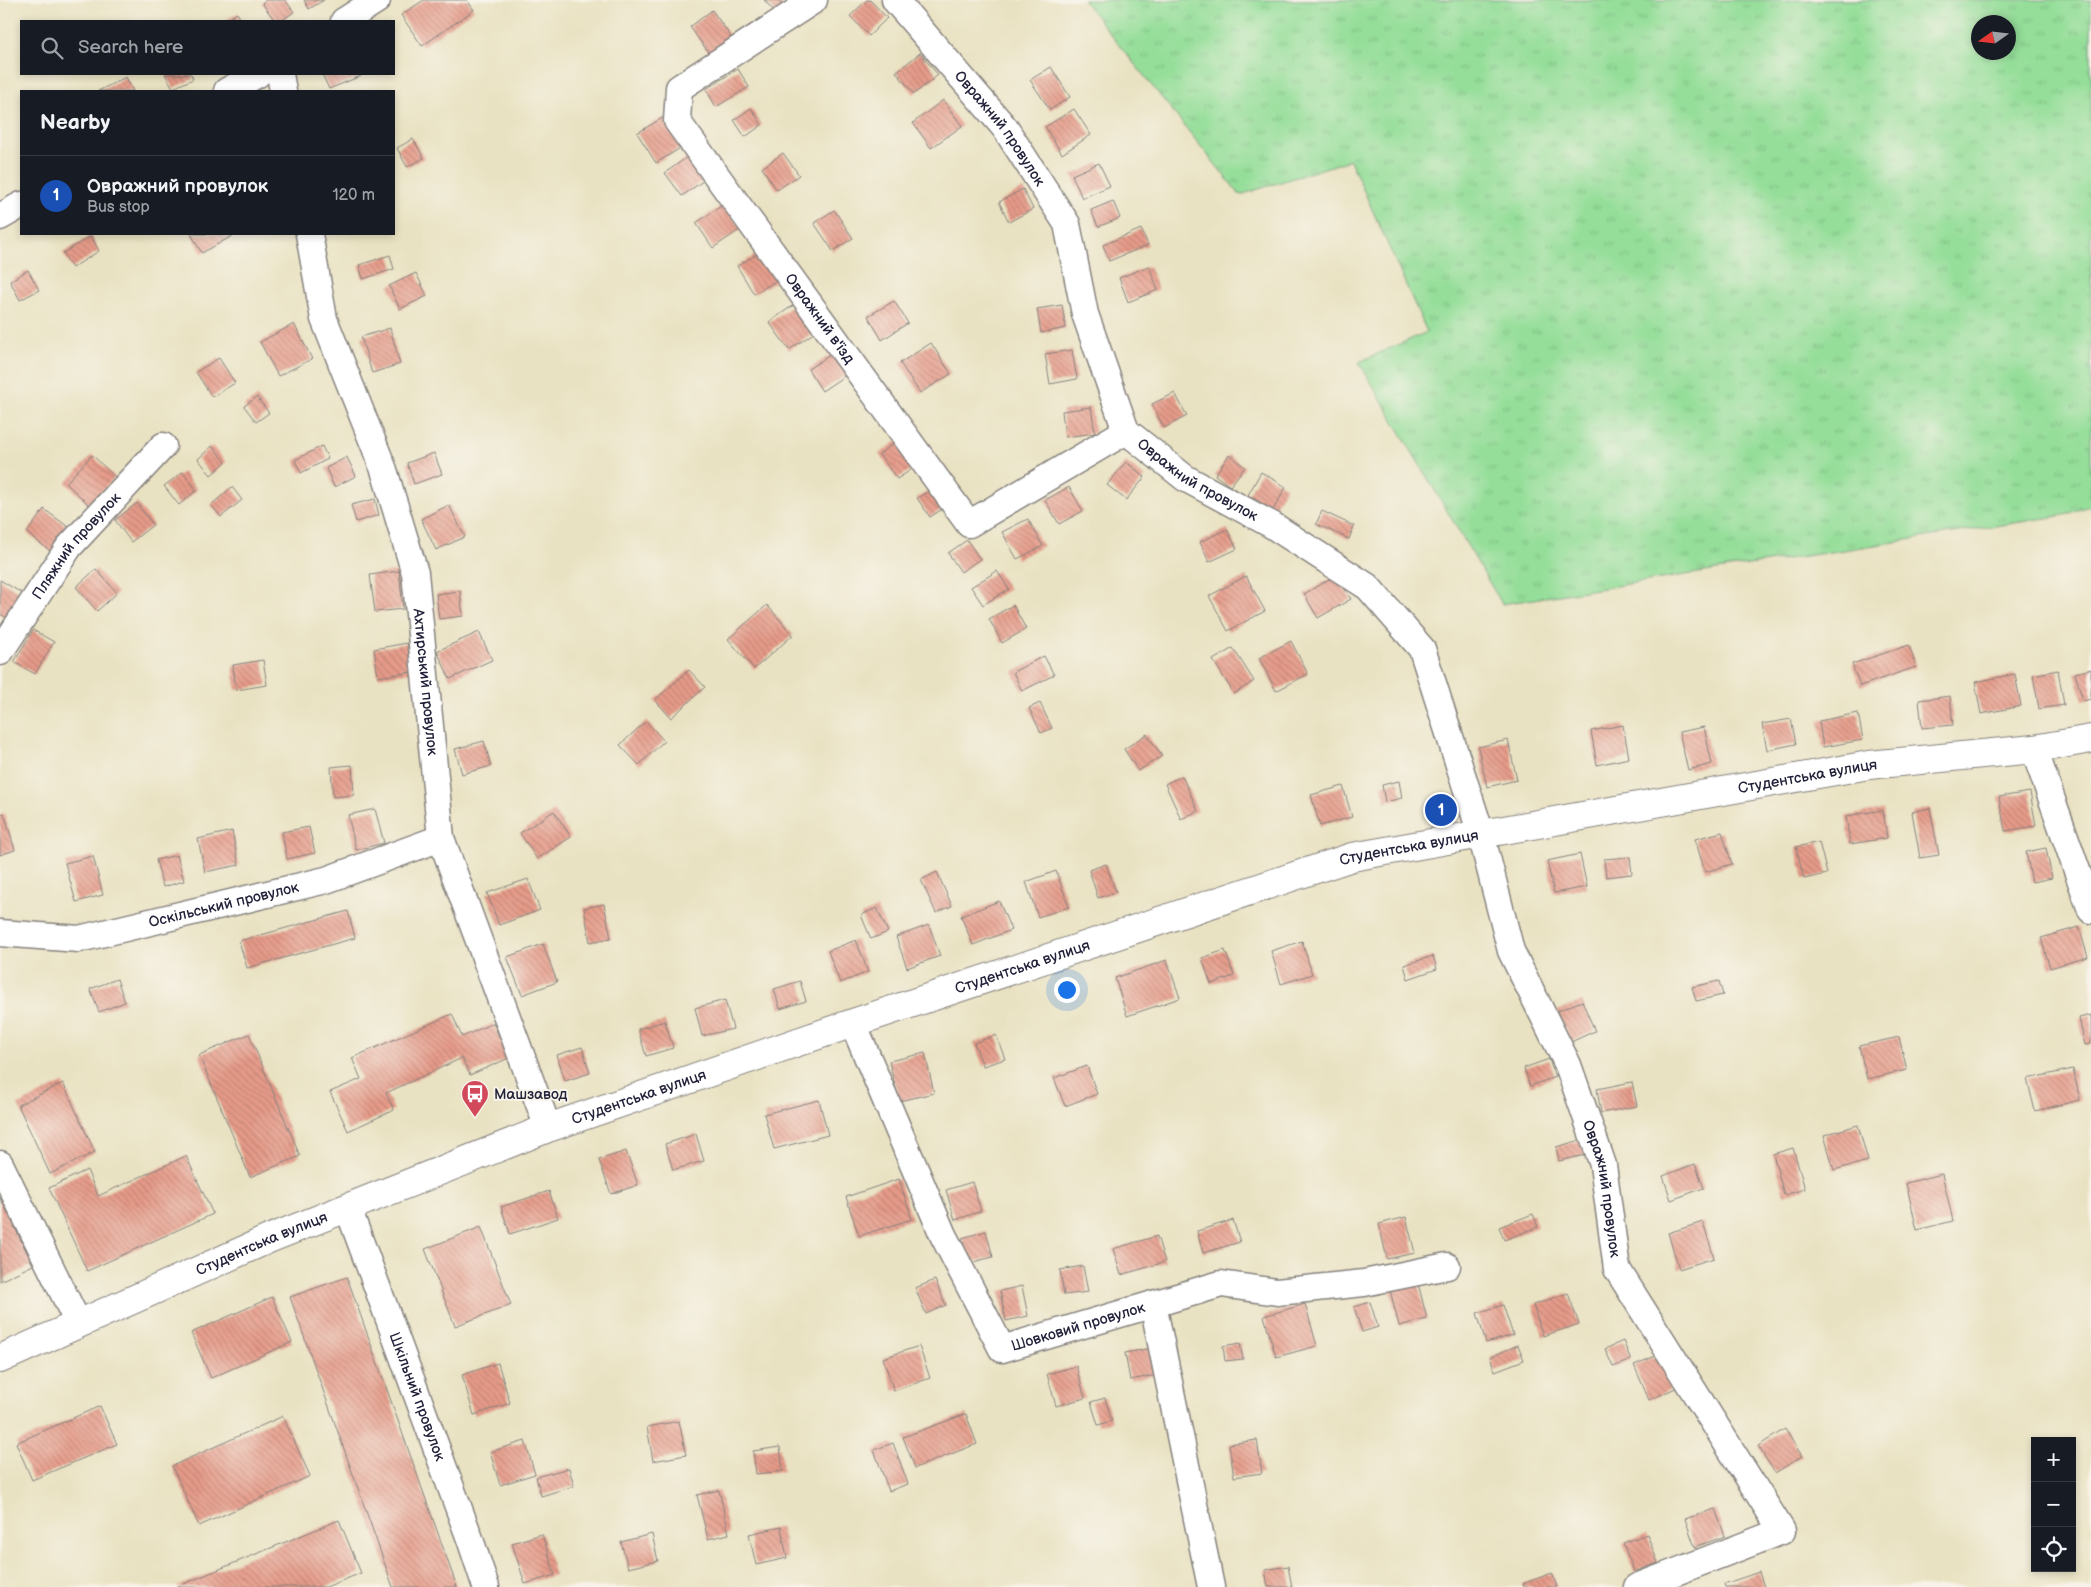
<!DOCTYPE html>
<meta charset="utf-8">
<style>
:root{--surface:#171b24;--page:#242831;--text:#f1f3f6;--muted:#9ea1a6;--line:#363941;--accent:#1a73e8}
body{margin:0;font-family:"Balsamiq Sans",sans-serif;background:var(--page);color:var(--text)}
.controls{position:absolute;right:15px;bottom:15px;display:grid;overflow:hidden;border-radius:0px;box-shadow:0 2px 8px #0003}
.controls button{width:45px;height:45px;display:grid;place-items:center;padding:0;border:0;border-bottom:1px solid var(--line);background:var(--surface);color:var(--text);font:25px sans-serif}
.compass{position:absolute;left:1971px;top:15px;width:45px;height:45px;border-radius:50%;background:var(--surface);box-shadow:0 2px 8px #0003;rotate:256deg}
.you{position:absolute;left:1066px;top:989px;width:18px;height:18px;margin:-12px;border:4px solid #fff;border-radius:50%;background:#1a73e8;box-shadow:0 0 0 8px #1a73e833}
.badge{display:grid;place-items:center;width:32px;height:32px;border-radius:50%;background:var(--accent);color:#fff;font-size:16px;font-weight:700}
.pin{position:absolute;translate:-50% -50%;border:2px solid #fff;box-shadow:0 1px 5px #0006}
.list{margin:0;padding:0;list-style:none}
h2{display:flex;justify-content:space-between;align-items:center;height:65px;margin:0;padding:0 20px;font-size:21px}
h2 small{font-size:16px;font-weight:400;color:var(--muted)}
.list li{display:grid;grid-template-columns:32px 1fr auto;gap:15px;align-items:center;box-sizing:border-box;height:80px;padding:0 20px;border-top:1px solid var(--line)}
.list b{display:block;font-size:19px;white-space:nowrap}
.list p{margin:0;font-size:16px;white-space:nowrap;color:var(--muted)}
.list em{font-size:16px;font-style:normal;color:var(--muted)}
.icon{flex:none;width:28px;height:28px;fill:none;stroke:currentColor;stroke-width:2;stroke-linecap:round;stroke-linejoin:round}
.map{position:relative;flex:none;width:2091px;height:1587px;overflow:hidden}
.search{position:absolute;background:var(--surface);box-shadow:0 2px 8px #0003;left:20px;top:20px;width:375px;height:55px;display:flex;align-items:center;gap:12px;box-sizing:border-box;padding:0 18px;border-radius:0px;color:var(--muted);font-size:19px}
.panel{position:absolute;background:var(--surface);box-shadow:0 2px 8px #0003;left:20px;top:90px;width:375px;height:145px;border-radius:0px}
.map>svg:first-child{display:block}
.grass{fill:url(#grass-tufts);stroke:#5b806a;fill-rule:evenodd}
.building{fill:url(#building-back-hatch)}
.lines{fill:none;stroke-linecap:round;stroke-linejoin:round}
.street-casing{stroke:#86827e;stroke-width:29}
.primary-casing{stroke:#86827e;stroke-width:30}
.street{stroke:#fff;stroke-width:26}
.primary{stroke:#fff;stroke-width:28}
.labels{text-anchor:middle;stroke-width:4;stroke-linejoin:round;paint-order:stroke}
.street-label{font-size:15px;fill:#22223b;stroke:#f7f3e8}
.poi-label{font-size:15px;fill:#22223b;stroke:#f7f3e8;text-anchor:start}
</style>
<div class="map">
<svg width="2091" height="1587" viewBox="0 0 2091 1587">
<defs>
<pattern id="grass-tufts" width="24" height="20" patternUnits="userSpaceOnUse" patternTransform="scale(1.25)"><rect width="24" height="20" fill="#94de99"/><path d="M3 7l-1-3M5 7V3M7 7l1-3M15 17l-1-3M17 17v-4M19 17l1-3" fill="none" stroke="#7fbe85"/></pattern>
<pattern id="building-back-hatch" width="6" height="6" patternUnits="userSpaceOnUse" patternTransform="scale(1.25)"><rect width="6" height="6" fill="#e79b89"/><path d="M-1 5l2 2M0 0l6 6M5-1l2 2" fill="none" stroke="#bb7e71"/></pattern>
</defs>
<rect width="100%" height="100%" fill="#f7f3e8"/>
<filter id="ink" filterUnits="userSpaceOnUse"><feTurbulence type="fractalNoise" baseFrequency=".02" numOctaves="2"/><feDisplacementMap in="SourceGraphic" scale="10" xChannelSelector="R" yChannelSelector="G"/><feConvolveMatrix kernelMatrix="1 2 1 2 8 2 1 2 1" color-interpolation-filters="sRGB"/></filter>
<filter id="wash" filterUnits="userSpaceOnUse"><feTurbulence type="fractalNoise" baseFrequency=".0096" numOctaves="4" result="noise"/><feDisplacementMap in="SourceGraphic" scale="20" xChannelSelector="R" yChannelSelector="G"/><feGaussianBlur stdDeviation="1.12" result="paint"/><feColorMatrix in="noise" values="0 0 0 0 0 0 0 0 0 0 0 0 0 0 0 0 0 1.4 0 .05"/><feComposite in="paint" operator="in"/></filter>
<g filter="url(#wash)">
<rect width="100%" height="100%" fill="#e9e2c2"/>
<path class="grass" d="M1083 0H2091V505L2065 515 1502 604 1359 362 1427 332 1350 160 1240 195ZM1978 22H2008V52H1978Z"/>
<g id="blocks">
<g class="building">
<path d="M266 0H285L294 12 281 21H275L262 3Z"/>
<path d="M304 0H324L309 9Z"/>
<path d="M424 0H467L474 10 422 46 401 15Z"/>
<path d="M764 0H778L786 9 779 16Z"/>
<path d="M867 0H870L887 18 869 36 850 16Z"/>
<path d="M712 10 731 37 709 53 690 27Z"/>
<path d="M237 13 242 21H225Z"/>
<path d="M920 53 938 75 914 94 896 72Z"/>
<path d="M1051 67 1070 97 1050 110 1030 80Z"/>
<path d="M738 69 749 87 716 107 706 89Z"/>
<path d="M165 74H191L193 79 173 88Z"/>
<path d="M322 74H360L361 76 329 89Z"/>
<path d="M126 77 133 91H98Z"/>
<path d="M943 100 962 126 931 148 913 123Z"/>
<path d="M751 108 762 125 745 137 734 120Z"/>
<path d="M1074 109 1091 135 1062 154 1045 127Z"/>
<path d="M664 117 682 147 656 163 637 133Z"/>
<path d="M413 139 424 158 407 167 397 148Z"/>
<path d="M783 153 799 175 777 190 762 168Z"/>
<path d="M690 155 707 178 682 196 665 173Z"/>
<path d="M1099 163 1110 186 1082 198 1072 175Z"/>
<path d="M1023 189 1033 209 1009 222 999 202Z"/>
<path d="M1113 201 1120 218 1098 227 1091 210Z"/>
<path d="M724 204 741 229 713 248 696 223Z"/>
<path d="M834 210 853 238 833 251 814 223Z"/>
<path d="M1141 229 1148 245 1109 261 1103 245Z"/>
<path d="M191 234H233L234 235 202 253Z"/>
<path d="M91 236 99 251 72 268 63 253Z"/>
<path d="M764 250 781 278 754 294 737 266Z"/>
<path d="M390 255 394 269 363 279 359 265Z"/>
<path d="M1149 266 1158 290 1128 302 1119 278Z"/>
<path d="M28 270 39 290 20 300 10 281Z"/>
<path d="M416 273 427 296 400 309 389 286Z"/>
<path d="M894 301 908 323 882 340 868 316Z"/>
<path d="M798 302 818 330 789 350 769 322Z"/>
<path d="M1062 305 1066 328 1041 333 1037 309Z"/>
<path d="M294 324 312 359 278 376 260 342Z"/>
<path d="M390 328 400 364 372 373 361 337Z"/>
<path d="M931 343 951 374 920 393 900 363Z"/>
<path d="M1072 350 1077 379 1050 384 1045 354Z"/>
<path d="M835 352 849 373 822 391 808 369Z"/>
<path d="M219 358 235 383 212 397 196 372Z"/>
<path d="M1175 393 1187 416 1164 428 1152 404Z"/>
<path d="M257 397 269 413 256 422 244 406Z"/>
<path d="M1091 407 1095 433 1065 437 1062 411Z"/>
<path d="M899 440 917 466 897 479 879 454Z"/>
<path d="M212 446 226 462 211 475 198 459Z"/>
<path d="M322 446 328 459 301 473 295 460Z"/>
<path d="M434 453 442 474 414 484 407 463Z"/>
<path d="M92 455 115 477 89 505 66 483Z"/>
<path d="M1229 455 1245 467 1230 486 1215 475Z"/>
<path d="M347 457 356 476 334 487 326 468Z"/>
<path d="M1126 462 1145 477 1126 500 1107 485Z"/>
<path d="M183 472 197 490 179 505 164 486Z"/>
<path d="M1261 472 1286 487 1273 510 1248 495Z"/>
<path d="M232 487 242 500 221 517 211 505Z"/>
<path d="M1069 487 1083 511 1059 524 1045 500Z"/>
<path d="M932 489 944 508 930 517 917 498Z"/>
<path d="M375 499 379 515 356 522 351 505Z"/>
<path d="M137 503 153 525 131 542 115 520Z"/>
<path d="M449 505 465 537 436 550 421 519Z"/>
<path d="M44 509 71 529 53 553 27 533Z"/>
<path d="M1322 511 1354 526 1349 539 1316 524Z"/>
<path d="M1028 519 1043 546 1017 559 1002 532Z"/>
<path d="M1227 529 1237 549 1209 562 1200 542Z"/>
<path d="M967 540 980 559 961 572 948 553Z"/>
<path d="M96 569 117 593 97 611 76 587Z"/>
<path d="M399 571 403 609 375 612 370 575Z"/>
<path d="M997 571 1009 589 983 605 971 587Z"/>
<path d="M1336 575 1351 599 1318 618 1304 594Z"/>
<path d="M1246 576 1265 611 1228 631 1209 596Z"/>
<path d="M0 580 25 595 11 620 0 614Z"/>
<path d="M460 591 463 616 439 619 436 594Z"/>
<path d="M767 605 793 635 754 669 728 639Z"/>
<path d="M1013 605 1026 629 1002 643 989 619Z"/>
<path d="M33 630 54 642 35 674 14 662Z"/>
<path d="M479 632 492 660 450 679 437 651Z"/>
<path d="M1291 641 1308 674 1276 691 1259 658Z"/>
<path d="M407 643 412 672 378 677 374 649Z"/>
<path d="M1909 645 1916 667 1860 686 1852 664Z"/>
<path d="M1233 648 1254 681 1234 694 1213 660Z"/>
<path d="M1044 656 1054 675 1022 691 1013 672Z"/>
<path d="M263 660 267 685 236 690 233 665Z"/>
<path d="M2091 669V699L2083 701 2075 673Z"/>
<path d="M689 670 705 687 671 718 655 700Z"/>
<path d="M2058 670 2064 705 2039 709 2033 675Z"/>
<path d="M2015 674 2021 706 1981 714 1975 682Z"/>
<path d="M1950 696 1953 725 1922 728 1919 700Z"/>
<path d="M1040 703 1052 728 1041 733 1029 708Z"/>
<path d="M1858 713 1863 740 1823 747 1819 721Z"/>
<path d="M1791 719 1796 744 1767 750 1762 724Z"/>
<path d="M646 721 664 741 639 765 620 745Z"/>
<path d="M1623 725 1629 758 1597 765 1591 731Z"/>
<path d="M1704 727 1712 764 1688 770 1679 732Z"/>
<path d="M1147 734 1162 756 1138 771 1124 749Z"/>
<path d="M1508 740 1517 780 1487 787 1478 747Z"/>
<path d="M484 741 491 766 462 774 455 749Z"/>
<path d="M352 765 354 795 333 797 331 767Z"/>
<path d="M1182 776 1198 811 1181 819 1165 784Z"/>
<path d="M1399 781 1402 798 1385 802 1382 785Z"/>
<path d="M1343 786 1352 817 1320 826 1311 795Z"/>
<path d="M2030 792 2036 826 2005 831 1999 797Z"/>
<path d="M1930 808 1939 855 1920 858 1912 812Z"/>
<path d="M375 809 384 843 356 850 348 815Z"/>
<path d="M1883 810 1887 838 1850 844 1846 816Z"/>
<path d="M554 811 571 837 537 859 520 833Z"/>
<path d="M4 813 15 850 0 855V815Z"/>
<path d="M309 827 315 853 287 859 282 832Z"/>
<path d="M232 831 239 865 205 872 198 839Z"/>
<path d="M1722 832 1732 864 1705 872 1695 839Z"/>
<path d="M1819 842 1827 874 1804 879 1796 847Z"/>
<path d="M2046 848 2052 878 2032 882 2026 852Z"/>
<path d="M1580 854 1587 887 1554 893 1547 861Z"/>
<path d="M177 855 184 881 163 887 156 860Z"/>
<path d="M93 856 103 895 76 902 65 863Z"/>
<path d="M1630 857 1632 874 1606 877 1604 859Z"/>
<path d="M1106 864 1116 892 1098 898 1089 870Z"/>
<path d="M1056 871 1069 907 1038 917 1026 882Z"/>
<path d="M937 872 952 906 936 913 921 880Z"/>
<path d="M528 879 540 910 499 925 487 893Z"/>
<path d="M999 901 1011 930 973 945 961 916Z"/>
<path d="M604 904 611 938 590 942 584 908Z"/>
<path d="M877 908 888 932 871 939 861 915Z"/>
<path d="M348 911 355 938 247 968 239 941Z"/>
<path d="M929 925 940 956 907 968 896 937Z"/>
<path d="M2079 927 2088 957 2050 968 2041 938Z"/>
<path d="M856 940 868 972 840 983 828 951Z"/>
<path d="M1302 941 1312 974 1281 984 1271 951Z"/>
<path d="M543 944 557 982 522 995 507 957Z"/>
<path d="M1225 950 1234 976 1211 984 1202 958Z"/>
<path d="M1433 956 1437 969 1408 979 1404 965Z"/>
<path d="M1167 960 1180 998 1127 1016 1115 978Z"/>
<path d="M117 979 125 1002 99 1012 90 989Z"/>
<path d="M800 981 806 1001 780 1009 774 989Z"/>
<path d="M1719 981 1723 995 1696 1001 1692 987Z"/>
<path d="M725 1000 733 1029 702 1036 695 1008Z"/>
<path d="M1582 1001 1595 1031 1571 1042 1557 1011Z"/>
<path d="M452 1014 462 1037 493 1023 509 1058 470 1075 462 1058 386 1093 394 1110 348 1131 330 1092 361 1079 352 1058Z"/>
<path d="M2091 1015V1044L2085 1045 2079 1018Z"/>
<path d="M665 1021 673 1048 646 1056 638 1029Z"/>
<path d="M249 1034 300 1156 250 1177 199 1055Z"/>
<path d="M996 1035 1005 1059 983 1066 974 1043Z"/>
<path d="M1899 1037 1907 1070 1867 1079 1859 1046Z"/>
<path d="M582 1047 590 1073 565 1081 557 1055Z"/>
<path d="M925 1053 934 1093 899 1101 889 1061Z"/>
<path d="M1549 1059 1555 1077 1530 1086 1524 1068Z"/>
<path d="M1087 1066 1097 1094 1065 1106 1054 1078Z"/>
<path d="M2073 1069 2080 1100 2035 1111 2027 1079Z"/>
<path d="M1632 1082 1637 1106 1601 1113 1597 1089Z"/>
<path d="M63 1083 95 1152 50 1174 18 1105Z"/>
<path d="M819 1100 828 1135 774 1149 764 1114Z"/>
<path d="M1858 1125 1868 1161 1834 1170 1824 1135Z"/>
<path d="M696 1134 704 1161 673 1170 665 1144Z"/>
<path d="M1581 1140 1585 1155 1559 1161 1556 1147Z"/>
<path d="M1793 1148 1805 1189 1784 1195 1773 1154Z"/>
<path d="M626 1151 638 1185 611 1194 599 1160Z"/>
<path d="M186 1156 213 1214 87 1271 49 1188 87 1170 98 1196Z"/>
<path d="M1695 1164 1704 1188 1671 1200 1663 1176Z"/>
<path d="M1942 1174 1953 1221 1917 1230 1906 1183Z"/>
<path d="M899 1179 912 1219 859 1236 846 1197Z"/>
<path d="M972 1182 981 1211 955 1220 946 1190Z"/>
<path d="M549 1191 558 1218 510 1234 501 1207Z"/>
<path d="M0 1197 33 1265 0 1281Z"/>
<path d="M1533 1214 1538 1227 1504 1240 1499 1227Z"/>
<path d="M1406 1217 1415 1253 1387 1259 1379 1224Z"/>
<path d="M1233 1220 1240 1242 1203 1253 1197 1231Z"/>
<path d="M1703 1222 1714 1258 1679 1269 1668 1233Z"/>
<path d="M481 1227 511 1305 455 1326 425 1249Z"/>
<path d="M986 1231 993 1257 969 1263 962 1238Z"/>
<path d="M1157 1236 1165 1262 1121 1275 1113 1249Z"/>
<path d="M1083 1266 1088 1292 1064 1295 1060 1270Z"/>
<path d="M347 1277 457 1587H393L290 1297Z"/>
<path d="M935 1280 946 1305 926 1314 915 1288Z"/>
<path d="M1418 1283 1427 1319 1399 1326 1390 1290Z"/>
<path d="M1022 1286 1028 1316 1006 1321 1000 1291Z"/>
<path d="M1568 1293 1579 1324 1543 1336 1533 1305Z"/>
<path d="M272 1297 292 1342 211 1378 191 1333Z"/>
<path d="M1370 1302 1378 1327 1362 1332 1354 1307Z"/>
<path d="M1305 1304 1317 1346 1276 1357 1264 1316Z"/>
<path d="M1503 1305 1513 1335 1486 1343 1477 1313Z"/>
<path d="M1623 1341 1631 1360 1613 1367 1605 1349Z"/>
<path d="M1240 1343 1243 1359 1225 1361 1223 1346Z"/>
<path d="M1518 1345 1524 1360 1495 1371 1490 1357Z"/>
<path d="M919 1346 930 1378 894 1391 883 1358Z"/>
<path d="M1152 1348 1157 1375 1130 1380 1125 1353Z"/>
<path d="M1663 1353 1678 1387 1649 1400 1634 1365Z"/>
<path d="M498 1363 510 1403 474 1415 462 1375Z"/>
<path d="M1076 1366 1085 1398 1056 1406 1047 1374Z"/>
<path d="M1105 1398 1112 1421 1098 1425 1091 1402Z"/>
<path d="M100 1406 117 1444 32 1480 16 1443Z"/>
<path d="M966 1414 977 1444 915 1468 903 1437Z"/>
<path d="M283 1416 310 1476 199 1526 172 1466Z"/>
<path d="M679 1421 686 1455 653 1461 647 1427Z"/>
<path d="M1785 1429 1802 1456 1775 1473 1758 1446Z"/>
<path d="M1257 1440 1262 1473 1234 1477 1229 1444Z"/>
<path d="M525 1441 535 1474 500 1485 490 1452Z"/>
<path d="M893 1443 908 1484 889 1491 874 1450Z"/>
<path d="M780 1447 783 1471 756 1474 753 1451Z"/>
<path d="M569 1468 574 1486 541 1496 536 1477Z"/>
<path d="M719 1490 729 1534 708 1539 697 1495Z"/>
<path d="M1715 1509 1725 1536 1695 1547 1685 1519Z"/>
<path d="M339 1520 361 1573 326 1587H176Z"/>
<path d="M781 1527 787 1558 756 1565 749 1534Z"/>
<path d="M542 1534 555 1575 525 1584 512 1543Z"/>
<path d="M652 1534 658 1561 628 1568 621 1542Z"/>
<path d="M1647 1534 1658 1563 1634 1572 1623 1543Z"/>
<path d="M1288 1566 1292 1587H1268L1265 1570Z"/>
<path d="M1759 1572 1764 1587H1725L1724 1584Z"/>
<path d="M1552 1573 1557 1587H1523L1522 1584Z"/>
</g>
</g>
</g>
<g filter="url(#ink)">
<use href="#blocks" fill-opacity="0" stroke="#86827e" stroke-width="1"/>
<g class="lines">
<defs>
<g id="street">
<path id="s1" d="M814 0 679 88 677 121 969 524 1126 431"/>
<path id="s2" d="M895 0 1005 128 1067 224 1085 314 1126 431 1185 478 1272 525 1368 587 1422 649 1481 834 1511 951 1568 1065 1603 1165 1617 1269 1782 1531 1637 1587"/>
<path d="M344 21 377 0"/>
<path d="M280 74 283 91"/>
<path d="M227 91 258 74"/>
<path d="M0 217 21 205"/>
<path id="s3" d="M309 234 324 319 384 470 415 573 441 838 548 1128"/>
<path id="s4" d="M0 652 69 547 163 446"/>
<path d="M2034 749 2091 910"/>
<path id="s5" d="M0 933 79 939 326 880 441 838"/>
<path id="s6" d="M853 1023 943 1235 1002 1349 1221 1284 1277 1292 1364 1283 1447 1266"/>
<path d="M0 1164 78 1323"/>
<path id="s7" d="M348 1208 470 1539 486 1587"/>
<path d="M1153 1304 1211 1587"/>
</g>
<g id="primary">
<path id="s8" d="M0 1359 271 1238 548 1128 853 1023 1352 857 1869 765 2034 749 2091 739"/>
</g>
</defs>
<use href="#street" class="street-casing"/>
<use href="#primary" class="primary-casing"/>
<use href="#street" class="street"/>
<use href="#primary" class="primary"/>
</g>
</g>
<defs>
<symbol id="bus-pin" viewBox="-11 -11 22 30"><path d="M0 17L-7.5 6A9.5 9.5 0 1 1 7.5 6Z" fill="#d1495b" stroke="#f7f3e8"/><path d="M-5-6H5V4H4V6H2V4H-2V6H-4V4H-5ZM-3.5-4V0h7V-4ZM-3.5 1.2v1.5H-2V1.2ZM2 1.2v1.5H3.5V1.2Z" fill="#fff"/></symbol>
</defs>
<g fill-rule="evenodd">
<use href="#bus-pin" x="459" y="1078" width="32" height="43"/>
</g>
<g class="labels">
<g class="street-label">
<text dy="5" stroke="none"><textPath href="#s2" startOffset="166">Овражний провулок</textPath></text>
<text dy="5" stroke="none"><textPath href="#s1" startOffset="438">Овражний в'їзд</textPath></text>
<text dy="5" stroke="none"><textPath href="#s2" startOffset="586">Овражний провулок</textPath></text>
<text dy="5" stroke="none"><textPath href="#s4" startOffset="131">Пляжний провулок</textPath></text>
<text dy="5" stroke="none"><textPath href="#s3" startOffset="466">Ахтирський провулок</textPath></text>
<text dy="5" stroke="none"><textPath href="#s8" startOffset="1906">Студентська вулиця</textPath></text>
<text dy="5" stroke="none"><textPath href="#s8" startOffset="1501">Студентська вулиця</textPath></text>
<text dy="5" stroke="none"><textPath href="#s5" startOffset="228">Оскільський провулок</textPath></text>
<text dy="5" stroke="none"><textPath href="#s8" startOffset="1096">Студентська вулиця</textPath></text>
<text dy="5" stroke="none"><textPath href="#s8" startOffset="691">Студентська вулиця</textPath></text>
<text dy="5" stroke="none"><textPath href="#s2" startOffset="1441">Овражний провулок</textPath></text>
<text dy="5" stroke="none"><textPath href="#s8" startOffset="286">Студентська вулиця</textPath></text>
<text dy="5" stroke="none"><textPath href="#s6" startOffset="438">Шовковий провулок</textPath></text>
<text dy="5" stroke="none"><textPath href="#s7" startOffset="201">Шкільний провулок</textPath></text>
</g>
<g class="poi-label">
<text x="494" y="1099">Машзавод</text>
</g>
</g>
</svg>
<div class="controls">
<button>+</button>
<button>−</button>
<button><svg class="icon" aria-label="locate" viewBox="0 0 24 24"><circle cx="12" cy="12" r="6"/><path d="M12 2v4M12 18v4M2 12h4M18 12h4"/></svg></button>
</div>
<svg class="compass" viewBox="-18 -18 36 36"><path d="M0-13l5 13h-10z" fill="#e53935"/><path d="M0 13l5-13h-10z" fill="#9ea1a6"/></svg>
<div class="you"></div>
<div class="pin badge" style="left:1441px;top:810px;background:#1a4fb4">1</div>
<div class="search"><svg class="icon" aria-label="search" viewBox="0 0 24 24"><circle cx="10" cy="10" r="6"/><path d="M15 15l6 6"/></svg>Search here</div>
<section class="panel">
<h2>Nearby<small></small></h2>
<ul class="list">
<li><span class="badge" style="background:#1a4fb4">1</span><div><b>Овражний провулок</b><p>Bus stop</p></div><em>120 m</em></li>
</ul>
</section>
</div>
